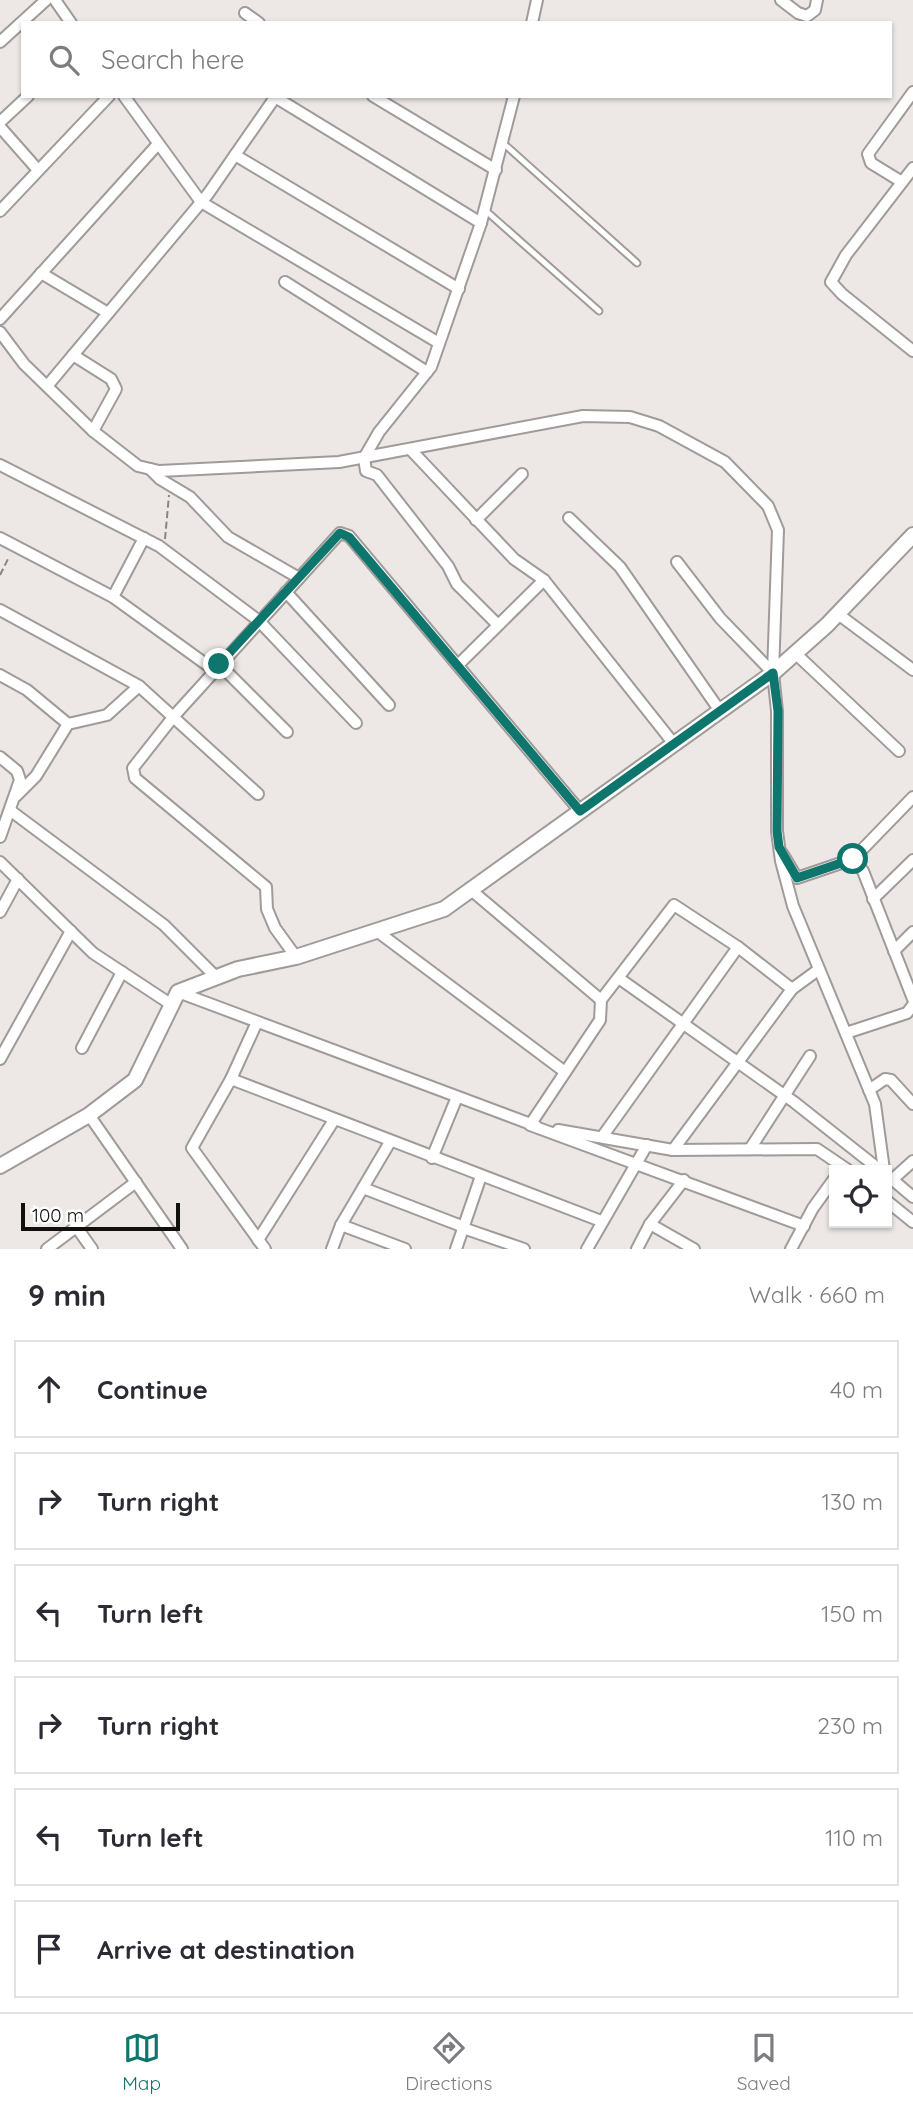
<!DOCTYPE html>
<meta charset="utf-8">
<style>
:root{--surface:#fff;--page:#f7f7f7;--text:#2b2b33;--muted:#7c7c81;--line:#e1e1e2;--accent:#0f766e}
body{margin:0;font-family:Quicksand,sans-serif;background:var(--page);color:var(--text)}
.controls{position:absolute;right:21px;bottom:21px;display:grid;overflow:hidden;border-radius:0px;box-shadow:0 2px 5px #0004}
.controls button{width:63px;height:63px;display:grid;place-items:center;padding:0;border:0;border-bottom:2px solid var(--line);background:var(--surface);color:var(--text);font:35px sans-serif}
.scale{position:absolute;left:21px;bottom:18px;width:159px;box-sizing:border-box;padding-left:7px;border:4px solid #12100f;border-top:0;font-size:19px;line-height:24px;white-space:nowrap;color:#12100f;-webkit-text-stroke:5px #fff;paint-order:stroke}
.stop{position:absolute;width:21px;height:21px;margin:-16px;border:5px solid #0f766e;border-radius:50%;background:#fff}
.stop.end{background:#0f766e;border-color:#fff;box-shadow:0 2px 7px #0008}
.list{margin:0;padding:0;list-style:none}
h2{display:flex;justify-content:space-between;align-items:center;height:91px;margin:0;padding:0 28px;font-size:30px}
h2 small{font-size:23px;font-weight:400;color:var(--muted)}
.list li{display:grid;grid-template-columns:46px 1fr auto;gap:21px;align-items:center;box-sizing:border-box;height:98px;margin:0 14px 14px;padding:0 14px;border:2px solid var(--line);border-radius:0px}
.list b{display:block;font-size:26px;white-space:nowrap}
.list em{font-size:23px;font-style:normal;color:var(--muted)}
.icon{flex:none;width:38px;height:38px;fill:none;stroke:currentColor;stroke-width:2;stroke-linecap:round;stroke-linejoin:round}
.map{position:relative;flex:none;width:913px;height:1249px;overflow:hidden}
.search{position:absolute;background:var(--surface);box-shadow:0 2px 5px #0004;left:21px;right:21px;top:21px;height:77px;display:flex;align-items:center;gap:18px;box-sizing:border-box;padding:0 24px;border-radius:0px;color:var(--muted);font-size:26px}
.sheet{height:763px;background:var(--surface)}
nav{display:flex;justify-content:space-around;align-items:center;box-sizing:border-box;height:98px;border-top:2px solid var(--line);background:var(--surface);font-size:19px;color:var(--muted)}
nav a{display:grid;justify-items:center;gap:4px}
nav .on{color:var(--accent)}
.map>svg:first-child{display:block}
.lines{fill:none;stroke-linecap:round;stroke-linejoin:round}
.service-casing{stroke:#a09b99;stroke-width:9}
.minor-casing{stroke:#a09b99;stroke-width:14}
.tertiary-casing{stroke:#a09b99;stroke-width:18}
.path{stroke:#888483;stroke-width:2;stroke-dasharray:7 3.5;stroke-linecap:butt}
.service{stroke:#fff;stroke-width:5}
.minor{stroke:#fff;stroke-width:10}
.tertiary{stroke:#fff;stroke-width:14}
.route{stroke:#0f766e;stroke-width:9}
</style>
<div class="map">
<svg width="913" height="1249" viewBox="0 0 913 1249">
<rect width="100%" height="100%" fill="#ede8e6"/>
<g class="lines">
<defs>
<g id="service">
<path d="M503 143 637 263"/>
<path d="M485 210 599 311"/>
</g>
<g id="minor">
<path d="M55 0 71 23"/>
<path d="M781 0 798 13 807 16 815 10 817 0"/>
<path d="M245 13 259 23"/>
<path d="M532 23 537 0"/>
<path d="M0 42 46 0"/>
<path d="M124 96 201 202 439 343"/>
<path d="M373 96 496 170"/>
<path d="M275 97 481 223"/>
<path d="M0 122 28 96"/>
<path d="M0 127 38 170"/>
<path d="M235 155 459 289"/>
<path d="M913 168 846 255 831 282 842 294 913 351"/>
<path d="M902 182 871 163 868 154 913 92"/>
<path d="M0 211 109 96"/>
<path d="M41 273 108 313"/>
<path d="M285 282 427 372"/>
<path d="M0 319 158 144"/>
<path d="M0 332 24 364 93 431 138 466 159 471 339 462 583 416 630 417 659 426 725 462 768 506 778 530 773 673 777 711V831L781 861 793 906 875 1104 884 1170"/>
<path d="M73 355 111 379 116 389 93 431"/>
<path d="M48 385 208 194 276 96"/>
<path d="M411 450 514 559 544 580 674 744"/>
<path d="M0 465 159 546 259 621 356 723"/>
<path d="M150 469 160 479 190 497 228 537 299 578"/>
<path d="M569 518 620 567 720 711"/>
<path d="M476 520 522 474"/>
<path d="M0 538 113 597 214 670"/>
<path d="M677 562 720 618 773 673"/>
<path d="M286 592 389 705"/>
<path d="M113 597 144 538"/>
<path d="M0 610 139 686 258 794"/>
<path d="M838 614 913 670"/>
<path d="M498 625 457 584 448 566 377 475 366 471 364 458 379 432 431 367 481 223 514 96"/>
<path d="M795 653 899 751"/>
<path d="M219 664 287 732"/>
<path d="M459 664 544 580"/>
<path d="M0 675 27 690 68 724"/>
<path d="M0 757 17 771 20 780 0 837"/>
<path d="M16 796 36 776 68 724 107 715 139 686"/>
<path d="M11 811 164 925 216 977"/>
<path d="M782 853 797 878 853 859 913 797"/>
<path d="M853 859 863 871 913 999"/>
<path d="M0 862 93 953 172 1005"/>
<path d="M471 890 601 1000"/>
<path d="M873 899 913 860"/>
<path d="M0 912 18 879"/>
<path d="M378 932 565 1072"/>
<path d="M894 951 913 932"/>
<path d="M296 957 275 928 267 909 266 887 135 778 133 768 174 716 340 533 349 536 580 811"/>
<path d="M620 979 794 1102 880 1170"/>
<path d="M792 989 738 947 674 905 601 1000 600 1020 530 1125 804 1226"/>
<path d="M178 992 536 1126"/>
<path d="M257 1022 231 1079 192 1148 265 1249"/>
<path d="M846 1033 907 1013 913 1005"/>
<path d="M82 1048 122 972"/>
<path d="M0 1059 71 931"/>
<path d="M231 1079 601 1221"/>
<path d="M869 1090 885 1079 891 1080 913 1104"/>
<path d="M89 1115 182 1249"/>
<path d="M558 1130 673 1150 817 1149 848 1170"/>
<path d="M602 1137 738 947"/>
<path d="M750 1149 810 1056"/>
<path d="M673 1150 792 989 818 970"/>
<path d="M432 1158 457 1097"/>
<path d="M887 1175 913 1197"/>
<path d="M893 1179 913 1161"/>
<path d="M363 1188 464 1227"/>
<path d="M887 1201 913 1222"/>
<path d="M650 1224 694 1249"/>
<path d="M75 1225 92 1249"/>
<path d="M341 1225 405 1249"/>
<path d="M463 1228 524 1249"/>
<path d="M258 1240 334 1120"/>
<path d="M47 1249 136 1182"/>
<path d="M332 1249 341 1225 390 1142"/>
<path d="M456 1249 481 1176"/>
<path d="M587 1249 647 1145"/>
<path d="M637 1249 650 1224 684 1180"/>
<path d="M791 1249 813 1208 834 1179"/>
</g>
<path id="tertiary" d="M0 1166 89 1115 135 1080 178 992 238 969 296 957 444 909 773 673 827 625 913 535"/>
</defs>
<use href="#service" class="service-casing"/>
<use href="#minor" class="minor-casing"/>
<use href="#tertiary" class="tertiary-casing"/>
<g class="path">
<path d="M165 539 169 495"/>
<path d="M0 575 9 557"/>
</g>
<use href="#service" class="service"/>
<use href="#minor" class="minor"/>
<use href="#tertiary" class="tertiary"/>
</g>
<g class="lines">
<path class="route" d="M219 664 340 533 349 537 580 811 773 673 778 711 777 831 779 847 797 878 853 859"/>
</g>
</svg>
<div class="controls">
<button><svg class="icon" aria-label="locate" viewBox="0 0 24 24"><circle cx="12" cy="12" r="6"/><path d="M12 2v4M12 18v4M2 12h4M18 12h4"/></svg></button>
</div>
<div class="scale">100 m</div>
<div class="stop" style="left:853px;top:859px"></div>
<div class="stop end" style="left:219px;top:664px"></div>
<div class="search"><svg class="icon" aria-label="search" viewBox="0 0 24 24"><circle cx="10" cy="10" r="6"/><path d="M15 15l6 6"/></svg>Search here</div>
</div>
<section class="sheet">
<h2>9 min<small>Walk · 660 m</small></h2>
<ul class="list">
<li><svg class="icon" aria-label="ahead" viewBox="0 0 24 24"><path d="M12 20V5M6 11l6-6 6 6"/></svg><div><b>Continue</b></div><em>40 m</em></li>
<li><svg class="icon" aria-label="right" viewBox="0 0 24 24"><path d="M7 20v-9h11M14 6l5 5-5 5"/></svg><div><b>Turn right</b></div><em>130 m</em></li>
<li><svg class="icon" aria-label="left" viewBox="0 0 24 24"><path d="M17 20v-9H6M10 6l-5 5 5 5"/></svg><div><b>Turn left</b></div><em>150 m</em></li>
<li><svg class="icon" aria-label="right" viewBox="0 0 24 24"><path d="M7 20v-9h11M14 6l5 5-5 5"/></svg><div><b>Turn right</b></div><em>230 m</em></li>
<li><svg class="icon" aria-label="left" viewBox="0 0 24 24"><path d="M17 20v-9H6M10 6l-5 5 5 5"/></svg><div><b>Turn left</b></div><em>110 m</em></li>
<li><svg class="icon" aria-label="arrive" viewBox="0 0 24 24"><path d="M6 21V4h12l-3 4 3 4H6"/></svg><div><b>Arrive at destination</b></div></li>
</ul>
</section>
<nav>
<a class="on"><svg class="icon" aria-label="map" viewBox="0 0 24 24"><path d="M3 6l6-2 6 2 6-2v14l-6 2-6-2-6 2zM9 4v14M15 6v14"/></svg>Map</a>
<a><svg class="icon" aria-label="directions" viewBox="0 0 24 24"><path d="M12 3l9 9-9 9-9-9zM9 14v-3h6M13 9l2 2-2 2"/></svg>Directions</a>
<a><svg class="icon" aria-label="saved" viewBox="0 0 24 24"><path d="M7 4h10v16l-5-4-5 4z"/></svg>Saved</a>
</nav>
